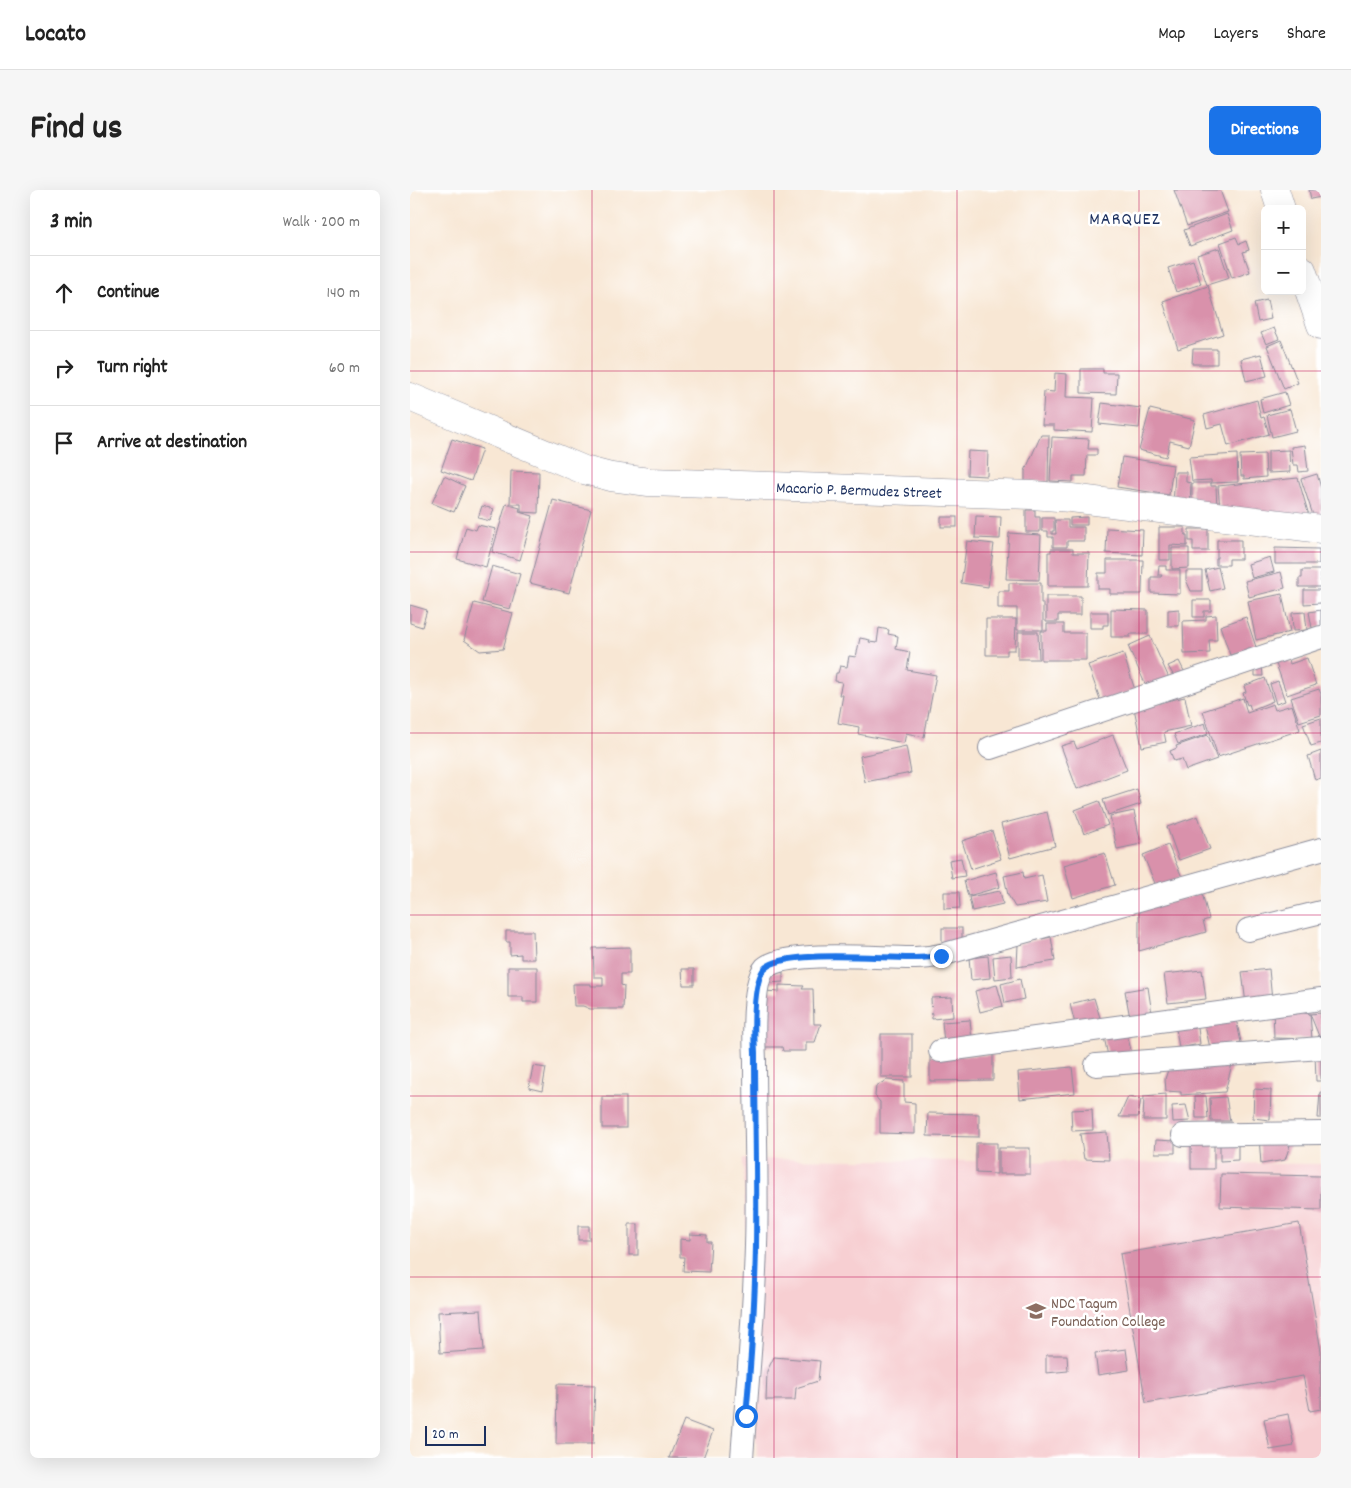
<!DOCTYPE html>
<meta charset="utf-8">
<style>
:root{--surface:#fff;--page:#f6f6f6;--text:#222;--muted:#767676;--line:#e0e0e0;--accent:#1a73e8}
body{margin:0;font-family:Dekko,sans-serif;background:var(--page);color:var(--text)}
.controls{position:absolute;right:15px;top:15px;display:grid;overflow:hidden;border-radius:8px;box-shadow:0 5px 20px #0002}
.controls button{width:45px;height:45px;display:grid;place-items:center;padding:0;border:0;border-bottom:1px solid var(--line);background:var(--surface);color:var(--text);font:25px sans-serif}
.scale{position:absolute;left:15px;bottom:12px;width:61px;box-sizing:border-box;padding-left:5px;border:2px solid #1b2f5e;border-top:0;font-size:14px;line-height:18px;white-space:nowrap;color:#1b2f5e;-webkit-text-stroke:4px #fff;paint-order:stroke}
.stop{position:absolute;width:15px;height:15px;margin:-11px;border:4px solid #1a73e8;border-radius:50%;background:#fff}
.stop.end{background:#1a73e8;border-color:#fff;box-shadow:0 1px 5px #0008}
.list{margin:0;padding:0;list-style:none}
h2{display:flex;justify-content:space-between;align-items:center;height:65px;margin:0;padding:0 20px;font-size:21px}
h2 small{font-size:16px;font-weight:400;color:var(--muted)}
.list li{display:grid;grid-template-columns:32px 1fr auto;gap:15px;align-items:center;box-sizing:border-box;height:75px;padding:0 20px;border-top:1px solid var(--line)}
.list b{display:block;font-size:19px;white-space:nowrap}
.list em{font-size:16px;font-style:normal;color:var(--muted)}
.icon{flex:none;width:28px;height:28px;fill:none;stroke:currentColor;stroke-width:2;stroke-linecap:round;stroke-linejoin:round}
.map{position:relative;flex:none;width:911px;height:1268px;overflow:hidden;border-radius:8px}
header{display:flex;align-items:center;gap:30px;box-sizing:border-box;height:70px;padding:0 25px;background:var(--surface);border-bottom:1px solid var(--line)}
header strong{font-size:24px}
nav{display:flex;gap:28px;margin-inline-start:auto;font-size:18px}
.intro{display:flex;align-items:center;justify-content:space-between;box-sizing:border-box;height:120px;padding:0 30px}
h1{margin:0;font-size:35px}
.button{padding:12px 22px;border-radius:8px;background:var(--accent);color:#fff;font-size:18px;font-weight:700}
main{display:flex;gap:30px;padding:0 30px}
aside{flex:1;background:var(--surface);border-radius:8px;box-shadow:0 5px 20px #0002}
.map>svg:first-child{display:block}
.built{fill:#f7cfd2}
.building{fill:#d991ab}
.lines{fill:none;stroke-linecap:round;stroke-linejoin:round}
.minor-casing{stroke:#8a8b99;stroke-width:24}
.major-casing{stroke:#8a8b99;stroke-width:29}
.highway-casing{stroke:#8a8b99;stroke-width:29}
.minor{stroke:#fff;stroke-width:22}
.major{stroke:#fff;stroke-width:28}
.highway{stroke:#fff;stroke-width:28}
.route{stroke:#1a73e8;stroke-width:6}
.grid{fill:none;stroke:#c2185b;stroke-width:1;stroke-opacity:0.55}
.labels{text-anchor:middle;stroke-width:5;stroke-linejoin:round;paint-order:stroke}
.street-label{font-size:16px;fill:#1b2f5e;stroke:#fff}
.education-label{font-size:16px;fill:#785e54;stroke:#fff;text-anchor:start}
.neighbourhood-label{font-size:18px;letter-spacing:1px;fill:#1b2f5e;stroke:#fff}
</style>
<header>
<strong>Locato</strong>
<nav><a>Map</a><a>Layers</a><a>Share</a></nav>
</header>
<div class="intro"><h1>Find us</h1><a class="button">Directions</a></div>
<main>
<aside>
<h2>3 min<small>Walk · 200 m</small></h2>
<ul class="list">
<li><svg class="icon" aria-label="ahead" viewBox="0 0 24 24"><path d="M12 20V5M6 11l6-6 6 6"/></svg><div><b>Continue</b></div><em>140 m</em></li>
<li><svg class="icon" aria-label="right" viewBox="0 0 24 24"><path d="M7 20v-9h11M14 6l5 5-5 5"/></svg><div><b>Turn right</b></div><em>60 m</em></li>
<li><svg class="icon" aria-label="arrive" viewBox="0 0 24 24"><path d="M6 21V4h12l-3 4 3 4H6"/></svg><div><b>Arrive at destination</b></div></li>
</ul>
</aside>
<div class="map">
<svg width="911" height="1268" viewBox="0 0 911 1268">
<rect width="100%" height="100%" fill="#fff"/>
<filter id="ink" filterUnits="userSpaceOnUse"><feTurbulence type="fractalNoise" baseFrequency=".02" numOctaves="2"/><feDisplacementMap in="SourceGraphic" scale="10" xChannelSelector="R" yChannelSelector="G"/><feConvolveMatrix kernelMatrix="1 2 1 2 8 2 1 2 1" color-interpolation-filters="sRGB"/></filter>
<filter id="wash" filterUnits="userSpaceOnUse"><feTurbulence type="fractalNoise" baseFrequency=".0096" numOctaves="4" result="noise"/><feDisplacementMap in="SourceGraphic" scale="20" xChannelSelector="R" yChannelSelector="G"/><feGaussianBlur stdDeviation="1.12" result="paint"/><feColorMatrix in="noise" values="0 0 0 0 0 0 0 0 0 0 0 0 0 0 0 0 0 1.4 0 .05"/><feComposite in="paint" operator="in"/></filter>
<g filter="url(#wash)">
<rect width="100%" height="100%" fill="#f8e7d4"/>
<path class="built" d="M333 969 911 974V1268H347Z"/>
<g id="blocks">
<g class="building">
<path d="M764 0H810L818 22 777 36Z"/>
<path d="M899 0H911V7L901 9Z"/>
<path d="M817 24 823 40 780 56 774 40Z"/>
<path d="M826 47 829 54 836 51 839 60 833 62 840 82 822 88 810 53Z"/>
<path d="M809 58 819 88 797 95 787 65Z"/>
<path d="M783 70 791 94 766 102 758 78Z"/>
<path d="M798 96 813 144 768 159 753 111Z"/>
<path d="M857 110 861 129 848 132 844 113Z"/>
<path d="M864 138 869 149 856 154 851 143Z"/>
<path d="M871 150 888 193 874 199 857 156Z"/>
<path d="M783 159H807V174H782Z"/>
<path d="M851 164 857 186 836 191 831 169Z"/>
<path d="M671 179H693V183H707L706 204 671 203Z"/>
<path d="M645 183 657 184 656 207 684 208 682 242 644 240V235H632L634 201 644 202Z"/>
<path d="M875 202 879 215 853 223 850 209Z"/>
<path d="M847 210 851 228 854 227 859 244 818 256 812 234 797 238 794 225Z"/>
<path d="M692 213 731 218 729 238 689 234Z"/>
<path d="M740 219 785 230 779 256 760 251 756 267 729 260Z"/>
<path d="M880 219 886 241 862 247 857 225Z"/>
<path d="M631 245H639L638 292 615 291V281Z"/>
<path d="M642 247 679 249 678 259H687V265H677L676 286H663V292L640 291Z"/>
<path d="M42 249 72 259 61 291 31 280Z"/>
<path d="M895 255 898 281 889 282 888 275H883L881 257Z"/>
<path d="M879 260 880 282 858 283V261Z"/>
<path d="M558 261 578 262 577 286 557 285Z"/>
<path d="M827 264 828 292 801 293V290L782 291 779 267Z"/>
<path d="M855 264 856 287 834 289V286H831L830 265Z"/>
<path d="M712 267 763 275 759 305 707 297Z"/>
<path d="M101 281 129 282 128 323 111 322V314H100Z"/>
<path d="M765 282H776V292L781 293 780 316 763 315Z"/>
<path d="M907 284 911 298V330L905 331 891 289Z"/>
<path d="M34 286 55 296 44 322 22 313Z"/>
<path d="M888 288 900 329 810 319 808 296Z"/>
<path d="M782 293H801V296H806L807 318 782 319Z"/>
<path d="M143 310 181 320 159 403 120 393Z"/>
<path d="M96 314 110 318 109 322 123 326 110 370 82 362Z"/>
<path d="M72 316 84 319 80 331 68 328Z"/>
<path d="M616 320H625V327H630V342H616Z"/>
<path d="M566 326 591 327 590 349 565 348Z"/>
<rect x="531" y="327" width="16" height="10"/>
<path d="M677 327V335H660V328Z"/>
<path d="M632 328H644V341H642V344H646L645 330H658V337H674V351H657V357H643V347H638V341H632Z"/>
<path d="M68 335 86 339 76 377 47 369 56 337 66 340Z"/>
<path d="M749 337H775V345H777V356L760 355V370H749Z"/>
<path d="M697 338 733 340 732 365 696 363Z"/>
<path d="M779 339H798V361H783V351H779Z"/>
<path d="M599 343 631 345 629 390 596 389Z"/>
<path d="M807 350H831V369H819V375H806V368H807Z"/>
<path d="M557 351 584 354 578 397 551 393Z"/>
<path d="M762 358H779V378L762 379Z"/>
<path d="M865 358 909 359V374H865Z"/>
<path d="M641 359H663V363H679L678 396H638V362H641Z"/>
<path d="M860 367 864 382 842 388 838 374Z"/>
<path d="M697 370H733L732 404H700V399H688V383H697Z"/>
<path d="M82 376 110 384 100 419 72 412Z"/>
<path d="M749 376H756V380H770V404L741 403V387H751L752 385H748Z"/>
<path d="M808 377 813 398 800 401 795 380Z"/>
<path d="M892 380H911V397H889V388H892Z"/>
<path d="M776 381H792V401H781L776 390Z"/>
<path d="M871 382 875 398 839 407 835 391Z"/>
<path d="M599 393H631V413H633V440H607V418H588V401H599Z"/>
<path d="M894 400H911V413L894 414Z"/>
<path d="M872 404 880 442 846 450 838 411Z"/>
<path d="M636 406H671V425H648V432H636Z"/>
<path d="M783 410H801V421H794V427H783Z"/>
<path d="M64 413 103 423 93 459 70 461 54 450Z"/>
<path d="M0 415 17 420 12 437 0 433Z"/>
<path d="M701 419 738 420V444H720V447H701Z"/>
<path d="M769 419V436H758V420Z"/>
<path d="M911 420V437L902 438 899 422Z"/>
<path d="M680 422H698V435H693V438H680Z"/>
<path d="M895 422 897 440 883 441 882 423Z"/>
<path d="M806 425 807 450H799L800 463 774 464 773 431 796 430V426Z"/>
<path d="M836 427 846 457 820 465 810 436Z"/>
<path d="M576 429H606L605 460H597V465H576Z"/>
<path d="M637 434H654V443H676V470H631V441H637Z"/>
<path d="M469 438 479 440 478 444 488 446 486 459 500 462 497 480 526 485 514 547 496 543 494 553 448 544 449 537 428 533 433 505H429L432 492 425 491 426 483H428L430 476 437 477 439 466 446 467 450 448 460 450 459 452 467 453Z"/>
<path d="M608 442H628L629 469H608Z"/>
<path d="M740 446 759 488 737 498 718 456Z"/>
<path d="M713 463 725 500 691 512 678 475Z"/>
<path d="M878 467 880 474 897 468 906 495 877 505 865 471Z"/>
<path d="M769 471 775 483 765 488 758 476Z"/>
<path d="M845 475H852L853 486H845Z"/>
<path d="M855 488 863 511 841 520 839 514 837 515 833 503 836 502 834 496Z"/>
<path d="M868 491 875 511 866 514 860 494Z"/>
<path d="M909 499 911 504V525L889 532 881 508Z"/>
<path d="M775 507 781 536 754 542 756 552 732 557 724 518Z"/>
<path d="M833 508 837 523 863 514 865 520 882 515 890 540 808 567 793 521Z"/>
<path d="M911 528V553L901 556 893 534Z"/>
<path d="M795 533 798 544 768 554 764 544Z"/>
<path d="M703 545 717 580 667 599 651 556 664 552 667 559Z"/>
<path d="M798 545 807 569 776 580 772 569 764 571 760 561 767 558 766 556Z"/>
<path d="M496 556 501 583 455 592 450 566Z"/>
<path d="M911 561V588L905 590 898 566Z"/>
<path d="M727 599 731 614 698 625 693 610Z"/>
<path d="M689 611 698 635 674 644 665 620Z"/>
<path d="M724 621 731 654 707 659 700 626Z"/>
<path d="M637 622 645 656 600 668 591 634Z"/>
<path d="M788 626 800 659 769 670 757 637Z"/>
<path d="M582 641 591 669 561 679 552 651Z"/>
<path d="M758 655 772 687 747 698 733 665Z"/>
<path d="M695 663 705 695 663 708 654 675Z"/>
<path d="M551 668 555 686 542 688 539 670Z"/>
<path d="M586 682 590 697 558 706 554 691Z"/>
<path d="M613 682 614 689 632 685 637 712 605 717 598 705 594 686Z"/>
<path d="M590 701 593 714 562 721 559 707Z"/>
<path d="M534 702H549L550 718 534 719Z"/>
<path d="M792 703 799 729 793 731 796 742 729 761V720Z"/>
<rect x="532" y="738" width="20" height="17"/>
<path d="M96 741H123L124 769H111V764L100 765V752H96Z"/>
<path d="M641 747 645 771 607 777 608 754Z"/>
<path d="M220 757V784H211V795L214 796 213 819H180L173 816H164L163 794H181V796H193V787H184L183 758Z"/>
<path d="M601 765 602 787 585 789 583 767Z"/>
<path d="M578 766 580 788 561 790 559 768Z"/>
<path d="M98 777H127V812H113V807H98Z"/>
<path d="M272 779H284V795H273Z"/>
<path d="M859 779 862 811 836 814 832 782Z"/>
<path d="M792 780 796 809 758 813 754 784Z"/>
<path d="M373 782V792L360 793V783Z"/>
<path d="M610 789 614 809 595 813 591 794Z"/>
<path d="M369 795 394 796 392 799H403L404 834H411L405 852H396V861H373L372 857H355L354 801 369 802Z"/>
<path d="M587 795 593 816 570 822 565 801Z"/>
<path d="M738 797 742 824 720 828 715 801Z"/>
<path d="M542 807 543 827 522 829 521 808Z"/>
<path d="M684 808 691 831 666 838 660 814Z"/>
<path d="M863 817 900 824 902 849 864 848Z"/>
<path d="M911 823V851L900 824Z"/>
<path d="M825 824 831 852 800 858 794 831Z"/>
<path d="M560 830 562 851 534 853 532 832Z"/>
<path d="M788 838 790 854 769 858 766 839Z"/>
<path d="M716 840 723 868 699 871 693 842Z"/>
<rect x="471" y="844" width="31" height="43"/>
<path d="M905 863H911V891H906Z"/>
<path d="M583 865V890L520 891V866Z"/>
<path d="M823 870 815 902 771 905V902L756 901 755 889 760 874Z"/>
<path d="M123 876 136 878 132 901 119 898Z"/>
<path d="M662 877 665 903 610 909 608 882Z"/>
<path d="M477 890 494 891V912L505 913V944L470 943V912L465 906 466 896Z"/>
<path d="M844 899 861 900 860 930 843 928Z"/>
<path d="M910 902H911V928H908Z"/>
<path d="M756 904V930H733L734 906Z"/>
<path d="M785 906H796L798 928H786Z"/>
<rect x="192" y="907" width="24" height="31"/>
<path d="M718 907 731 909 728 927H709Z"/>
<path d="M816 907 820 931H801L800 908Z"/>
<path d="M776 915 780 931 763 932 762 916Z"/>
<path d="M682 919 683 940 662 941 661 920Z"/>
<path d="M518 923 569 924V947L517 946Z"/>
<path d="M697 942 699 970 674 969 670 944Z"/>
<path d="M883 946 875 970 851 974 849 947Z"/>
<path d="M746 950 765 951V963H745Z"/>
<path d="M828 952V970L810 971V953Z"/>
<path d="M566 953H587V984L566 983Z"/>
<rect x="781" y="953" width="23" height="26"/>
<rect x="589" y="958" width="31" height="26"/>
<path d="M811 984 911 986V1020L810 1017Z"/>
<path d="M889 1033 911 1161V1219L900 1221 893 1186 736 1213 710 1064Z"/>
<rect x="219" y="1034" width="9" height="31"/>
<rect x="168" y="1036" width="11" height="14"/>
<path d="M280 1044 297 1045V1052H301L299 1082 273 1081 274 1067H270V1049L280 1050Z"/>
<path d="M71 1120 74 1160 30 1163 28 1122Z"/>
<path d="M716 1159 719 1180 688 1185 685 1163Z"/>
<path d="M636 1165H657L658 1181 636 1183Z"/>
<path d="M364 1167 410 1171 408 1191 386 1198 385 1210H356L357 1181Z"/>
<path d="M147 1194 185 1195 183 1254H146Z"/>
<path d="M878 1224 884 1256 860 1260 854 1229Z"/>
<path d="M274 1230 303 1241 293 1268H259Z"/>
</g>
</g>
</g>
<g filter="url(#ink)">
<use href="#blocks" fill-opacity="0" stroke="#8a8b99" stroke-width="1"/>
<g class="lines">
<defs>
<g id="minor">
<path d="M580 558 911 447"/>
<path d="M838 740 911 722"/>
<path d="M530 861 911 809"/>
<path d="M686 875 911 858"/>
<path d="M773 945 911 943"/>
<path d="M332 1268C337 1197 344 1127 346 1056 348 995 345 933 345 871 344 851 342 792 355 778 376 759 475 769 505 768 513 768 522 767 531 765L911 659"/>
</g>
<path id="major" d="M0 207 174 280 201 287 239 292 622 305 661 308 911 339"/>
<g id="highway">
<path d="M865 0 871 19"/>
<path d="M892 80 911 135"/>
</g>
</defs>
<use href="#minor" class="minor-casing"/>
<use href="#major" class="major-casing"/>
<use href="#highway" class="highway-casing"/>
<use href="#minor" class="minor"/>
<use href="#major" class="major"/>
<use href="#highway" class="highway"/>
</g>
</g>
<g class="lines" filter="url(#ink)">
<path class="route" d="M336 1226C341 1170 345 1113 346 1056 347 992 345 927 345 863 344 845 342 791 355 778 376 759 474 769 505 768 513 768 522 767 531 766"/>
</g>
<path class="grid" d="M182 0V1268M364 0V1268M547 0V1268M729 0V1268M0 181H911M0 362H911M0 543H911M0 725H911M0 906H911M0 1087H911"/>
<defs>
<symbol id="university-bare" viewBox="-9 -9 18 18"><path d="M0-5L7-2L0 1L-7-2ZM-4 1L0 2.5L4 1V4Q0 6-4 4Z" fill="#8d6e63" stroke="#fff" stroke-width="2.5" paint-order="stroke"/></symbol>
</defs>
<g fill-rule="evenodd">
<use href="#university-bare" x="612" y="1107" width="28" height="28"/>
</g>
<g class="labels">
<g class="street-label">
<text transform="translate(449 299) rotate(2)" y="6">Macario P. Bermudez Street</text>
</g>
<g class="education-label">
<text x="641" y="1118">NDC Tagum<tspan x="641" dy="18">Foundation College</tspan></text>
</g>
<g class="neighbourhood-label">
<text x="715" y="34">MARQUEZ</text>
</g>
</g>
</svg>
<div class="controls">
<button>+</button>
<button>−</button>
</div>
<div class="scale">20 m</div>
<div class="stop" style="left:336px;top:1226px"></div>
<div class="stop end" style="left:531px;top:766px"></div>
</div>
</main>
